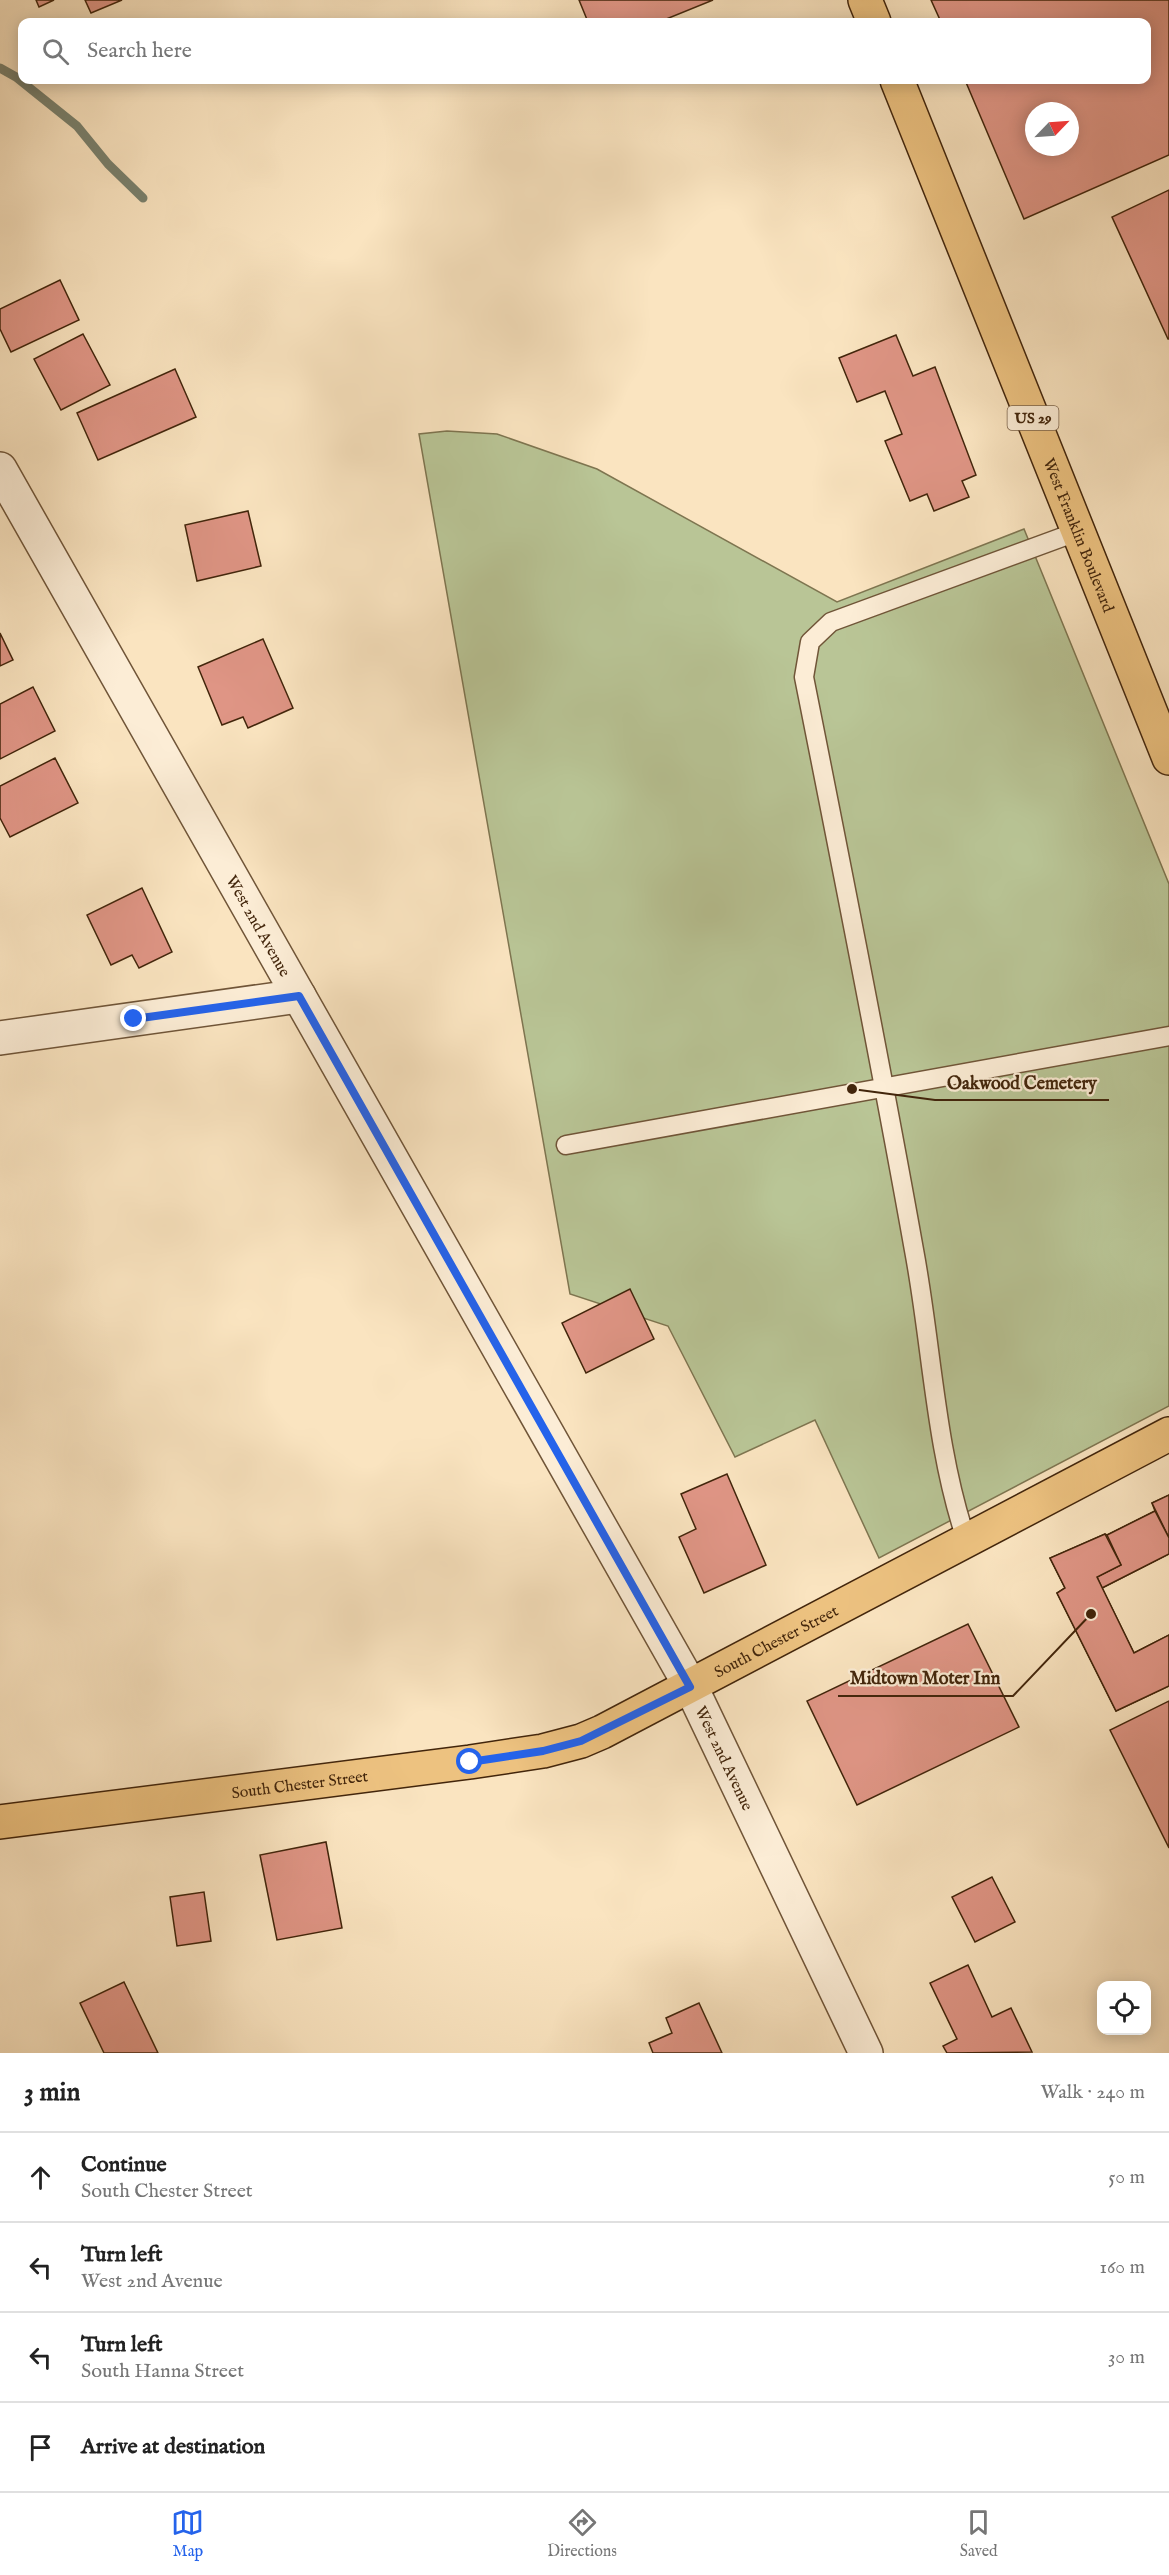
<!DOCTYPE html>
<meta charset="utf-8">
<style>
:root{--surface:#fff;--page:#f6f6f6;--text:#222;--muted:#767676;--line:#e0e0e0;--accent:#2563eb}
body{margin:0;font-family:"IM FELL English",serif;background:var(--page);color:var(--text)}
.controls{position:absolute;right:18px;bottom:18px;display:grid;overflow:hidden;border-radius:12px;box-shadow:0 3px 15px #0003}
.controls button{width:54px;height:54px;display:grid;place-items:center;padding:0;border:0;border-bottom:2px solid var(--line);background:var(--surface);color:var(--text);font:30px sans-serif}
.compass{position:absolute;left:1025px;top:102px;width:54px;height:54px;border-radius:50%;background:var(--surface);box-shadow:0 3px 15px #0003;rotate:65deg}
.stop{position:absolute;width:18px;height:18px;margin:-14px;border:4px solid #2563eb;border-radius:50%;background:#fff}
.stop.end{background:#2563eb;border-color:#fff;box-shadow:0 2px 6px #0008}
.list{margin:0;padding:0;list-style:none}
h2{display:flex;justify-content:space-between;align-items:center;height:78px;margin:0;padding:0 24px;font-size:26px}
h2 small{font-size:20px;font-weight:400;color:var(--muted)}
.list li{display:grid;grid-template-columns:39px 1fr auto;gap:18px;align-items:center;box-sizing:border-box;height:90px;padding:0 24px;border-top:2px solid var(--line)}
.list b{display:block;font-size:22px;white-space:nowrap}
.list p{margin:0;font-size:20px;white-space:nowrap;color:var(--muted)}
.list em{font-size:20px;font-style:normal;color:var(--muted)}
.icon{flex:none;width:33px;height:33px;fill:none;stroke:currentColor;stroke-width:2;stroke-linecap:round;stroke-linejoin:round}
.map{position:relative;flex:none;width:1169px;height:2053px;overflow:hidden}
.search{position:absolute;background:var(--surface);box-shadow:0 3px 15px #0003;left:18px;right:18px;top:18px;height:66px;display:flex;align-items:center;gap:15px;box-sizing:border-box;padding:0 21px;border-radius:12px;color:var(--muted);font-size:22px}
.sheet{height:438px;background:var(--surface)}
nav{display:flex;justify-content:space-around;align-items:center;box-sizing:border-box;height:84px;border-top:2px solid var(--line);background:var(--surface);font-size:16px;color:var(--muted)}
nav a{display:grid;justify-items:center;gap:3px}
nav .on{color:var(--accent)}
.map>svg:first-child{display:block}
.green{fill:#b9c596;stroke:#7e7550;stroke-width:1.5}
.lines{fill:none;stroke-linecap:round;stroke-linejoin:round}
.stream{stroke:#79816e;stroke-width:9}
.building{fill:#df9585;stroke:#42250b;stroke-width:1.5;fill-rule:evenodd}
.service-casing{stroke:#705538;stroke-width:21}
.minor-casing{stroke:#705538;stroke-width:36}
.tertiary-casing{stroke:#705538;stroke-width:36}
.primary-casing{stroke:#42250b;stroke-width:36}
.service{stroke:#fcedd6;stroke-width:18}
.minor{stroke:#fcedd6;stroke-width:33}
.tertiary{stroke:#fcedd6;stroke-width:33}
.primary{stroke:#edc280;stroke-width:33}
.route{stroke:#2563eb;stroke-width:8}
.labels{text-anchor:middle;stroke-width:4.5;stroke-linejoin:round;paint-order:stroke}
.shield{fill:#fcedd6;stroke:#7a6148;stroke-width:1.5}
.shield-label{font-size:15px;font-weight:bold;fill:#42250b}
.street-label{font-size:16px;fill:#42250b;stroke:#fcedd6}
.leader{fill:none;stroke:#42250b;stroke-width:2}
.callout-dot{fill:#42250b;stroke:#fcedd6;stroke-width:2}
.callout-label{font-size:18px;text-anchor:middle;font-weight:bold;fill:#42250b;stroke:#fcedd6;stroke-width:4.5;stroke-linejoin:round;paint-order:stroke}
</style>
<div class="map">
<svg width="1169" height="2053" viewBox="0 0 1169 2053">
<rect width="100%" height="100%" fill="#fae4c0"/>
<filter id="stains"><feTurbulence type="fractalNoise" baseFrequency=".00333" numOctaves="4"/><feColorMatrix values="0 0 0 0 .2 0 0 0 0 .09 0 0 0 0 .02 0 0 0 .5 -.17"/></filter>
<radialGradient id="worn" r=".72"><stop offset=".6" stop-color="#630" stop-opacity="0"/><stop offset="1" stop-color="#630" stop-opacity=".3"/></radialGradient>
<path class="green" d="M447 431 497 434 597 469 837 602 1024 529 1169 884V1406L879 1558 815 1420 735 1457 668 1326 570 1294 419 434Z"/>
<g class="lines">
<path class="stream" d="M0 68 16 77 77 126 108 164 143 198"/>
</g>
<g class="building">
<path d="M36 0H54L39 7Z"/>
<path d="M85 0H122L91 13Z"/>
<path d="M579 0H713L659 22H588Z"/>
<path d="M931 0H1169V155L1024 219 965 80H1146V22H941ZM1034 111H1070V147H1034Z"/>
<path d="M1169 190V339H1168L1112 217Z"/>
<path d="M60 280 79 320 11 352 0 329V309Z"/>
<path d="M83 334 110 385 61 410 34 359Z"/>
<path d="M896 335 913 376 935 367 976 475 962 481 969 497 934 511 927 494 910 501 885 441 902 434 885 391 857 402 839 358Z"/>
<path d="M175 369 196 417 98 460 77 413Z"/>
<path d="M248 511 261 566 197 581 185 525Z"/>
<path d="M0 633 13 660 0 666Z"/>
<path d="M263 639 293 708 248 728 243 717 222 725 198 667Z"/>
<path d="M33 687 55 731 0 759V704Z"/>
<path d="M55 758 78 803 10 837 0 818V786Z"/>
<path d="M142 888 172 952 139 968 132 955 111 965 87 915Z"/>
<path d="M630 1289 654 1339 586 1373 562 1323Z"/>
<path d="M727 1474 766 1565 704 1593 679 1537 696 1529 681 1494Z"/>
<path d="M1169 1495V1554L1102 1588 1134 1653 1169 1635V1686L1116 1711 1057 1593 1065 1588 1050 1558 1105 1534 1107 1535 1155 1511 1152 1503Z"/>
<path d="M1169 1495V1538L1152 1503Z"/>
<path d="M1155 1511 1169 1538V1554L1102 1588 1097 1577 1121 1565 1107 1535Z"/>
<path d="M1105 1534 1121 1565 1097 1577 1134 1653 1169 1635V1686L1116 1711 1057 1593 1065 1588 1050 1558Z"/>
<path d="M968 1624 1019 1727 857 1805 807 1701Z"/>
<path d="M1169 1701V1848L1110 1730Z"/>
<path d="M326 1842 342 1928 277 1940 260 1855Z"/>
<path d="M992 1877 1015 1922 975 1942 952 1897Z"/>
<path d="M204 1892 211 1941 177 1946 170 1897Z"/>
<path d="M968 1965 992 2017 1011 2008 1032 2052 947 2053 943 2046 957 2039 930 1983Z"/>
<path d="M124 1982 158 2053H104L80 2003Z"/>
<path d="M699 2003 722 2053H653L649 2043 672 2033 666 2018Z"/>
</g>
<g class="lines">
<defs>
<g id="service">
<path d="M566 1145 1169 1036"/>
<path d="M966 1539C935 1447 932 1346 914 1250 880 1059 842 868 804 677L810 642 831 622 1079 531"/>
</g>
<path id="minor" d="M0 1038 299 996"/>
<g id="tertiary">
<path id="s1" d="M0 469 691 1687 866 2053"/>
</g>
<g id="primary">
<path d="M865 0 874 22"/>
<path id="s2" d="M897 80 1169 758"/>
<path id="s3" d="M0 1822 470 1762 543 1751 581 1741 602 1732 1169 1434"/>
</g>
</defs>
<use href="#service" class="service-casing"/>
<use href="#minor" class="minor-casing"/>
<use href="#tertiary" class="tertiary-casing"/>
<use href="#primary" class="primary-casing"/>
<use href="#service" class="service"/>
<use href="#minor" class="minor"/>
<use href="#tertiary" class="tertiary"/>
<use href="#primary" class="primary"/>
</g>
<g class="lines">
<path class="route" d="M134 1019 299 996 690 1687 581 1741 543 1751 470 1762"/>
</g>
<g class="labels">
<rect class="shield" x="1007.5" y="406" width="51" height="24" rx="4.5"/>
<g class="shield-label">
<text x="1033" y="423">US 29</text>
</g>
<g class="street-label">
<text dy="6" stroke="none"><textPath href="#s2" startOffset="490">West Franklin Boulevard</textPath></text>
<text dy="6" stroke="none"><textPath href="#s1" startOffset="525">West 2nd Avenue</textPath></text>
<text dy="6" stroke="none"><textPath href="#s3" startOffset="806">South Chester Street</textPath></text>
<text dy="6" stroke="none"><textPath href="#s1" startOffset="1479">West 2nd Avenue</textPath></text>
<text dy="6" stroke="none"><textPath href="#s3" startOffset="302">South Chester Street</textPath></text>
</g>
</g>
<path class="leader" d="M852 1089L935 1100H1109M1091 1614L1013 1696H838"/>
<g class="callout-dot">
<circle cx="852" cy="1089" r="6"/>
<circle cx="1091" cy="1614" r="6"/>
</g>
<g class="callout-label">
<text x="1022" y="1089">Oakwood Cemetery</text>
<text x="925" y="1684">Midtown Moter Inn</text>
</g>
<rect width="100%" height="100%" filter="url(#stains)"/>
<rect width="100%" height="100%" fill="url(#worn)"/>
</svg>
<div class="controls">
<button><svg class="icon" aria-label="locate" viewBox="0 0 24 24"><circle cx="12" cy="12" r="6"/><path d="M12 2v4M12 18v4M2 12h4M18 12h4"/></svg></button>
</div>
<svg class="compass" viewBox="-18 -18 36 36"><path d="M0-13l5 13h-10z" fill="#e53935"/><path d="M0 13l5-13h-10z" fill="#767676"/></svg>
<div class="stop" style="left:470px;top:1762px"></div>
<div class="stop end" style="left:134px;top:1019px"></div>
<div class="search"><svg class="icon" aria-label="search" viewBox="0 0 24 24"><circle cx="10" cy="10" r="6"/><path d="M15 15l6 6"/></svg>Search here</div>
</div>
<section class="sheet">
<h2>3 min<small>Walk · 240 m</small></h2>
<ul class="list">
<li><svg class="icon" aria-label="ahead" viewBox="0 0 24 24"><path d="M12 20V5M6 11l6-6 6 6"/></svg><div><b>Continue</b><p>South Chester Street</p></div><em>50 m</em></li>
<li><svg class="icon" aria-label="left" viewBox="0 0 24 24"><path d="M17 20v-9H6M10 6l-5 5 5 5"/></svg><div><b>Turn left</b><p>West 2nd Avenue</p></div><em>160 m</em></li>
<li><svg class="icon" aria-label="left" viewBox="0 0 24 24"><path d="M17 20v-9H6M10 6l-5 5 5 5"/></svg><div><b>Turn left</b><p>South Hanna Street</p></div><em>30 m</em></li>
<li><svg class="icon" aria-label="arrive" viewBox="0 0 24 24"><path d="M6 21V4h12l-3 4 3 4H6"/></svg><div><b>Arrive at destination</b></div></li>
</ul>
</section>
<nav>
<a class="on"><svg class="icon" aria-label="map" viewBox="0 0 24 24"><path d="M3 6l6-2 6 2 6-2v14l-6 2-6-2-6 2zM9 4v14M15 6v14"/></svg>Map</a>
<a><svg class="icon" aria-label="directions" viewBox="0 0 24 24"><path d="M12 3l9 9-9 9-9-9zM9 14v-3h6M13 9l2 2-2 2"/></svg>Directions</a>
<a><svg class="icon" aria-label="saved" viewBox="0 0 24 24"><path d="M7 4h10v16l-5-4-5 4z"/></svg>Saved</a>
</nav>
